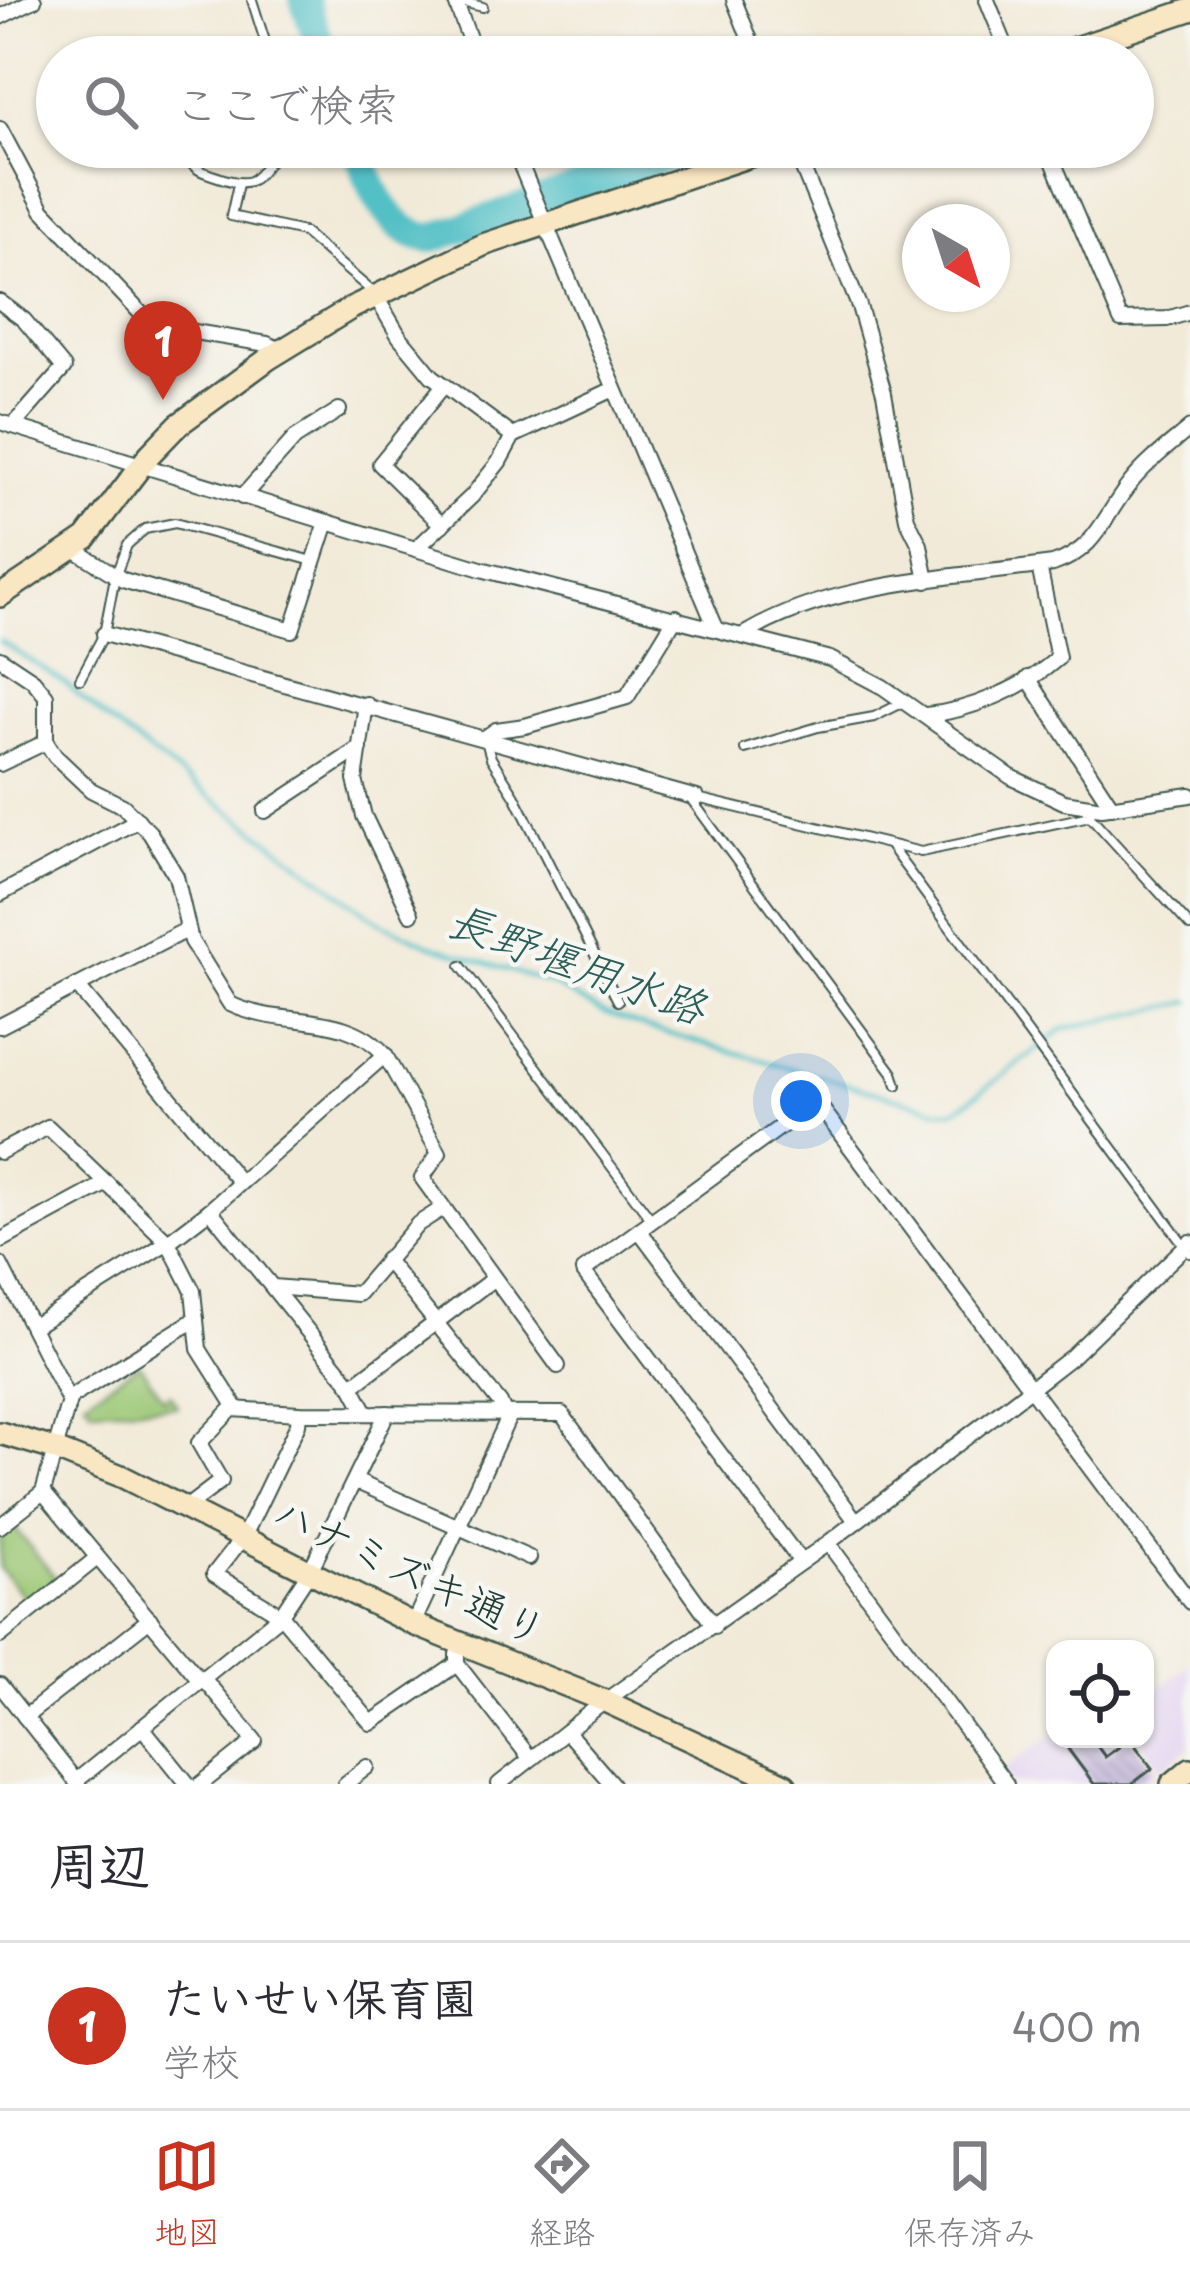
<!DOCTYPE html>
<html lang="ja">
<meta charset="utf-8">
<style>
:root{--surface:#fff;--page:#f2f2f3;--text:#2b2b33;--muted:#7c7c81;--line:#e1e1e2;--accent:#c8321e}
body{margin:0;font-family:"Playpen Sans","Klee One",sans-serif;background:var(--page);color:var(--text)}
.controls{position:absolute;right:36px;bottom:36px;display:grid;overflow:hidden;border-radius:24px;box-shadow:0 3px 9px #0004}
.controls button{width:108px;height:108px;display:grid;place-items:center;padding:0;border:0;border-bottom:3px solid var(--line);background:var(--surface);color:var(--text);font:60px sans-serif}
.compass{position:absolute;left:902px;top:204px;width:108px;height:108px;border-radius:50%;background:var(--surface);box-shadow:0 3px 9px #0004;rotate:141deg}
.you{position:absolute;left:801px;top:1101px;width:42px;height:42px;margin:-30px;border:9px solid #fff;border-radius:50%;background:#1a73e8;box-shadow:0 0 0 18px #1a73e833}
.badge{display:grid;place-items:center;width:78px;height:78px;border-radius:50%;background:var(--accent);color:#fff;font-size:39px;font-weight:700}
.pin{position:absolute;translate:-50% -99px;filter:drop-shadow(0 3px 6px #0008)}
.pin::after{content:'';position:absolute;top:63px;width:42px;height:36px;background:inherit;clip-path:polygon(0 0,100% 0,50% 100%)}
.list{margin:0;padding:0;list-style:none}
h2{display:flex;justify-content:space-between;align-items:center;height:156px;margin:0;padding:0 48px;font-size:51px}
h2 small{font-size:39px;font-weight:400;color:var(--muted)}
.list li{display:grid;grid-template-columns:78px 1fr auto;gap:36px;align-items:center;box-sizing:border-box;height:168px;padding:0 48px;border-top:3px solid var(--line)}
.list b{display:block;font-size:45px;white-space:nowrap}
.list p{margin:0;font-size:39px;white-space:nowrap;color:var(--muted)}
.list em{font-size:39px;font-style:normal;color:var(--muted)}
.icon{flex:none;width:66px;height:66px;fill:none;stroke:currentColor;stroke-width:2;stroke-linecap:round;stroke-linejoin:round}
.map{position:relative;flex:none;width:1190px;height:1784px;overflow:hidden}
.search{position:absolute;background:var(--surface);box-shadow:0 3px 9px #0004;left:36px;right:36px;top:36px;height:132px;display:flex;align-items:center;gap:30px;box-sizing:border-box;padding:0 42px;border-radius:66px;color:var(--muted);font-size:45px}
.sheet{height:324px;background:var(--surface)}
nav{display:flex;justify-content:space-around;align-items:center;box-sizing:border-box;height:168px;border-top:3px solid var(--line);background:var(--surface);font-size:33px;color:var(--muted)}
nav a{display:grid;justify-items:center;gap:6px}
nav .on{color:var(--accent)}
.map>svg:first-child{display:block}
.built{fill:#e3d3f2}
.park{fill:#9cc876;stroke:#5e8255;stroke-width:3}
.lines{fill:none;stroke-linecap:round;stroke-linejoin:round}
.stream{stroke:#52c0c6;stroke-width:4.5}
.river{stroke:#52c0c6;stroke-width:30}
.building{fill:url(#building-back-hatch)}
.lane-casing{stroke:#3f574d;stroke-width:12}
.street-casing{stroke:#3f574d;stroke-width:18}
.secondary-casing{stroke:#3f574d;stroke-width:26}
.lane{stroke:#fff;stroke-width:8}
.street{stroke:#fff;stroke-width:14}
.secondary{stroke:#f9e7c3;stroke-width:21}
.labels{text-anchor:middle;stroke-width:9;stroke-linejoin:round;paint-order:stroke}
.street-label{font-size:42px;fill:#1f3d34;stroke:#f6f6f2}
.water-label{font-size:45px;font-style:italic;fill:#2c5e58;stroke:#f6f6f2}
</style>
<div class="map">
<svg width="1190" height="1784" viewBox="0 0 1190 1784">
<defs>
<pattern id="building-back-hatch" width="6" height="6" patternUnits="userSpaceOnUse" patternTransform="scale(3)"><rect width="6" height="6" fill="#b8a9d2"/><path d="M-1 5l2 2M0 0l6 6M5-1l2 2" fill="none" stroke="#958bab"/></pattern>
</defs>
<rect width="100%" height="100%" fill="#f6f6f2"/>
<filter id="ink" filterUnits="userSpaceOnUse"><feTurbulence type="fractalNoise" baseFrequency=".00833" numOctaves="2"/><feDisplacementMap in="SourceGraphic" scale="24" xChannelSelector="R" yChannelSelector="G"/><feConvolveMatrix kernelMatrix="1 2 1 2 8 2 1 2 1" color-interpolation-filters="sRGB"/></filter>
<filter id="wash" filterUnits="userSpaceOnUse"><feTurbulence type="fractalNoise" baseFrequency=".004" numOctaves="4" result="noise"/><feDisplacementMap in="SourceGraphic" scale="48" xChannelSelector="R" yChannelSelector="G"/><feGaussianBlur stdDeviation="2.7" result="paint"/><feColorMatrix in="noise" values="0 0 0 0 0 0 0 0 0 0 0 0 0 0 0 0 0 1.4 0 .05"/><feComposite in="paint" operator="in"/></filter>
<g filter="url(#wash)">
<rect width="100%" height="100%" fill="#f2ead8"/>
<g class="built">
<path d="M1190 1664V1745L1162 1769 1139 1739H1145V1699Z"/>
<path d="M1055 1732V1739H1131L1156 1772 1142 1784H1013L1003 1770Z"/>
</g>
<g class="park">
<path d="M139 1364 164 1399 170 1394 177 1406 92 1409 85 1400Z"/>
<path d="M13 1526 58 1581 30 1604 0 1569V1537Z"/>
</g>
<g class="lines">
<g class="stream">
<path d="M1023 54 1047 46"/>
<path d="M0 641 65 683 106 719 379 922 430 945 551 984 603 1013 648 1028 943 1111 955 1110 967 1102 1063 1029 1190 1002"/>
</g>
<g class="river">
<path d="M304 0 325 57"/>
<path d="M357 147C370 184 388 236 433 238L696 147"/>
</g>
</g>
<g id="blocks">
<path class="building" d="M1081 1739H1092L1105 1757 1130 1739 1153 1768 1132 1784H1094L1068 1749Z"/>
</g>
</g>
<g filter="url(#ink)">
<use href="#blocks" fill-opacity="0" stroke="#3f574d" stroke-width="3"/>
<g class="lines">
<defs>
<g id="lane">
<path d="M252 0 270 57"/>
<path d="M454 0 483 7"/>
<path d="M194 148 189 161C197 171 203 172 215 176 257 191 254 179 280 147"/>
<path d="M238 184 231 216 303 232 375 294"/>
<path d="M80 679 104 634 115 577 127 545 145 529 175 523 313 561"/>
<path d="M486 741 491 758 515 796 618 1001"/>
<path d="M745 749 818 727 874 717 904 702"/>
<path d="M697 798 921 852 1090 816 1091 808"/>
<path d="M691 799 893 1073 897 1085"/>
<path d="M1090 816 1190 926"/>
<path d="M890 846 1190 1253"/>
<path d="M461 966 651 1219"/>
</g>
<g id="street">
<path d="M455 0 476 57"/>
<path d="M734 0 757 57"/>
<path d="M987 0 1010 57"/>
<path d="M0 17 34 0"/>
<path d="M0 129 43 210 152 325 267 344 281 350"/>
<path d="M513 147 715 626"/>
<path d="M794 147 859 306 884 393 907 519 920 545 927 581"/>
<path d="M1047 147 1121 320 1167 319 1190 312"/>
<path d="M375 295 399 336 432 376 513 436"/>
<path d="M0 302 24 320 64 368 13 426"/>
<path d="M0 422 481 569 830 659 883 687 1011 777 1064 802 1102 808 1190 795"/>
<path d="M242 497 295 438 339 410"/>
<path d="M442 525 380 464 444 385"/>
<path d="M72 548 123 580 292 630 327 522"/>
<path d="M416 549 472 496 499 462 513 436 614 389"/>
<path d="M104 634 697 798"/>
<path d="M743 635C835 580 949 579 1053 564 1098 549 1103 516 1132 481 1148 461 1170 445 1190 428"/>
<path d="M0 658 33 680 46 696V742L55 756 91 790 123 806 150 833 176 876 191 941 230 1004C282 1029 346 1009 385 1055L439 1153 422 1178 558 1366"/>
<path d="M1028 678 1112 807"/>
<path d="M366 704 355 780 364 816 411 914"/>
<path d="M926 715C970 711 1024 688 1058 658L1039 566"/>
<path d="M486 737 496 730 525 726 627 697 676 617"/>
<path d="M0 764 46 742"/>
<path d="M265 811 360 748"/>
<path d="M0 894 138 820"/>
<path d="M77 986 239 1181"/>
<path d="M0 1026 186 930"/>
<path d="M0 1152 48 1127 168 1242 193 1291 199 1349 237 1409"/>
<path d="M210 1210 352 1386 366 1412"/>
<path d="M639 1230 856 1521"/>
<path d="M0 1241 107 1183"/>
<path d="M386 1260 500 1403 507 1421 413 1624"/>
<path d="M0 1264 69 1401 43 1492 0 1526"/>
<path d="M273 1287 358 1294 418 1224 443 1208"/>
<path d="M32 1327 168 1242 210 1210 385 1055"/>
<path d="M352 1386 493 1279"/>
<path d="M68 1399 196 1319"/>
<path d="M299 1413 298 1424 244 1536 214 1574 281 1615 371 1723 457 1664"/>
<path d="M355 1481 529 1558"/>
<path d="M43 1492 200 1680"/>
<path d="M187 1507 221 1481 199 1443 232 1409 299 1413 562 1414 714 1626"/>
<path d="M828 1543 1006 1784"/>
<path d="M801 1562 583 1271 816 1101 1190 1602"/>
<path d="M0 1636 97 1558"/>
<path d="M457 1654V1664L530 1758"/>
<path d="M0 1685 78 1784"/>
<path d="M25 1717 150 1619"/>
<path d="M142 1727 188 1784"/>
<path d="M567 1732 612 1784"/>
<path d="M76 1781 281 1615 310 1571 387 1413"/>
<path d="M201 1784 255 1741 203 1678"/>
<path d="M345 1784 367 1767"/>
<path d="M499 1784 605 1701 828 1543 1031 1388 1071 1357 1190 1242"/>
</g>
<g id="secondary">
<path d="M1048 57 1190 10"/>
<path d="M0 596 86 538 150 454 178 425 268 359 353 307 483 245 777 147"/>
<path d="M0 1433 51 1448 121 1476 413 1624 605 1701 785 1784"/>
<path d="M1172 1784 1190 1769"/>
</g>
</defs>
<use href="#lane" class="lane-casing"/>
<use href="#street" class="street-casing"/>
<use href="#secondary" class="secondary-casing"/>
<use href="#lane" class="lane"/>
<use href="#street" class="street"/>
<use href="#secondary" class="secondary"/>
</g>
</g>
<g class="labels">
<g class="street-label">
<text transform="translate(410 1571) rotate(25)" y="15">ハナミズキ通り</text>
</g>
<g class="water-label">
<text transform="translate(577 964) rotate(20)" y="16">長野堰用水路</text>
</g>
</g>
</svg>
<div class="controls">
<button><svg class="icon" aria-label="locate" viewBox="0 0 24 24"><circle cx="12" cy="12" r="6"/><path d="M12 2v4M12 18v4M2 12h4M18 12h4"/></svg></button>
</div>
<svg class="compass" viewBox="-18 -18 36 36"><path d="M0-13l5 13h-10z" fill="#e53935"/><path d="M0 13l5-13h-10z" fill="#7c7c81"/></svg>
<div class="you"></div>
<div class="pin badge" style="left:163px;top:400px">1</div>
<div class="search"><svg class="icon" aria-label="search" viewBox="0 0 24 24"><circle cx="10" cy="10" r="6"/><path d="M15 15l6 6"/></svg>ここで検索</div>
</div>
<section class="sheet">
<h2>周辺<small></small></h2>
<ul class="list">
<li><span class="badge">1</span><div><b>たいせい保育園</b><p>学校</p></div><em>400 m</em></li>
</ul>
</section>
<nav>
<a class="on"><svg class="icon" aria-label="map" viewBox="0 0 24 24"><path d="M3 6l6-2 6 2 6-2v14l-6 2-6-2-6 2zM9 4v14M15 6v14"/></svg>地図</a>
<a><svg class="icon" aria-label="directions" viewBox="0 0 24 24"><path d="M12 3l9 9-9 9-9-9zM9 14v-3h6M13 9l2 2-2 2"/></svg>経路</a>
<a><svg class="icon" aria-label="saved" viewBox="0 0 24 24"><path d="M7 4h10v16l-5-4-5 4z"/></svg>保存済み</a>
</nav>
